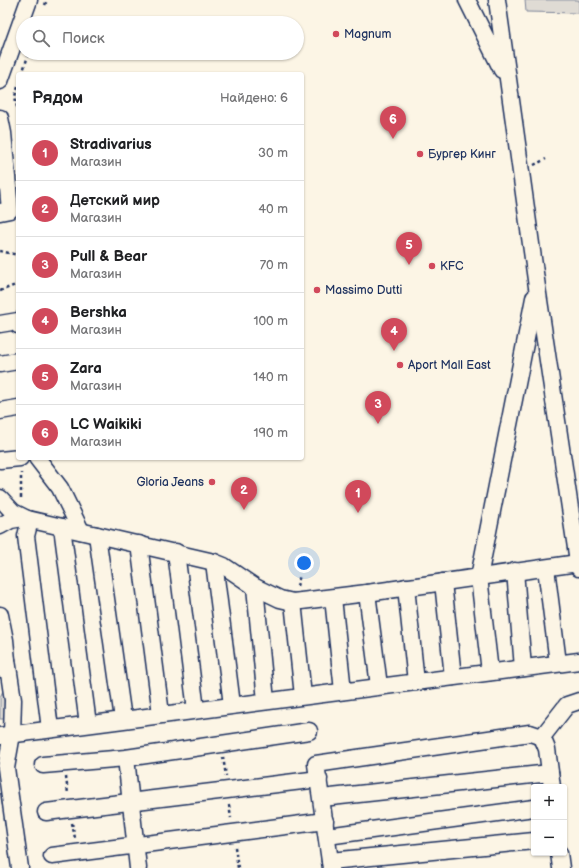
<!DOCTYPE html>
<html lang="ru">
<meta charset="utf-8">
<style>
:root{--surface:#fff;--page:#f6f6f6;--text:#202124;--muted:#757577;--line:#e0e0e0;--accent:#d1495b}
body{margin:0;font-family:"Balsamiq Sans",sans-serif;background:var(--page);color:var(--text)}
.controls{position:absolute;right:12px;bottom:12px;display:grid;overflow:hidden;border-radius:4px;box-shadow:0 1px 3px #0004}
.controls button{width:36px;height:36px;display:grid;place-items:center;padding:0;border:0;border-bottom:1px solid var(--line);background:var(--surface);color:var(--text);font:20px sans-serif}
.you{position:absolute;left:304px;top:563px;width:14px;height:14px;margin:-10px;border:3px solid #fff;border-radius:50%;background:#1a73e8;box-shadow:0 0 0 6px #1a73e833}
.badge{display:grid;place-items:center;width:26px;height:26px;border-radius:50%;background:var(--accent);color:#fff;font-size:13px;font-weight:700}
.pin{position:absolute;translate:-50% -33px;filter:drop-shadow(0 1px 2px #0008)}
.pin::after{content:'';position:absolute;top:21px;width:14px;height:12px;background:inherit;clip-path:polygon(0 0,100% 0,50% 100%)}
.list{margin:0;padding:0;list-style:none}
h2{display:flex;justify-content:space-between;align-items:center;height:52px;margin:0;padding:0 16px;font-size:17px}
h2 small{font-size:13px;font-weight:400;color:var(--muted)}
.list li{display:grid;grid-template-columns:26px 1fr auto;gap:12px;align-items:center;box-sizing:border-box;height:56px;padding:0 16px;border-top:1px solid var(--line)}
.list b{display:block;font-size:15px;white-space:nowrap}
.list p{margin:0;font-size:13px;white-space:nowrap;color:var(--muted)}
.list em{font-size:13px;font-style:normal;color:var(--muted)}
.icon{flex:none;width:22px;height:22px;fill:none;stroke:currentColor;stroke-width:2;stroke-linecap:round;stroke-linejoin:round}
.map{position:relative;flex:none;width:579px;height:868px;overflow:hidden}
.search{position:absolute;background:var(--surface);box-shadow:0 1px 3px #0004;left:16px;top:16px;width:288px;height:44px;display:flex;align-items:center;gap:10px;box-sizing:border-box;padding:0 14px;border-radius:22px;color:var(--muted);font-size:15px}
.panel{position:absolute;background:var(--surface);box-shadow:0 1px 3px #0004;left:16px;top:72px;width:288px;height:388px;border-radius:4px}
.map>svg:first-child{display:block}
.green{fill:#dfdbd4;stroke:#7d8599}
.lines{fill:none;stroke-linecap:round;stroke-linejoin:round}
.minor-casing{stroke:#1b2f5e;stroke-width:19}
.path{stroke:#1b2f5e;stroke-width:2.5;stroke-dasharray:3 3;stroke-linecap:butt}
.minor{stroke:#fcf5e5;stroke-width:16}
.poi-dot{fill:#d1495b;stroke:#fcf5e5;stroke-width:1.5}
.labels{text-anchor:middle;stroke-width:3;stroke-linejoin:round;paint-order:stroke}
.poi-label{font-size:12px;fill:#1b2f5e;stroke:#fcf5e5;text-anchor:start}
</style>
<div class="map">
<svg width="579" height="868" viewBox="0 0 579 868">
<rect width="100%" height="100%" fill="#fcf5e5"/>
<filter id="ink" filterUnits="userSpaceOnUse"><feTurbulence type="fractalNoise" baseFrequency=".025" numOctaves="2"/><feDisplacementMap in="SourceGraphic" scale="8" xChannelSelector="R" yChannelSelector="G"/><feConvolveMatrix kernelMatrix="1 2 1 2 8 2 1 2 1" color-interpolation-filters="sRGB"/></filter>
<g filter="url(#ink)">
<g class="green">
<path d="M525 0H579V13L526 12Z"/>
<path d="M8 681 9 714 3 719H0V697Z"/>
</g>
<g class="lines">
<defs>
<g id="minor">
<path d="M467 0 502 70"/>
<path d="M497 0 537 287 579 568"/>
<path d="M0 81 29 0"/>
<path d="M0 118 3 133 10 210 0 212"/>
<path d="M0 324 18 321V325"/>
<path d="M0 364 18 361"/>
<path d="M0 411 18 408"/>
<path d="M37 458 60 488 81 531"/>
<path d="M0 460 20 458"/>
<path d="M0 498 13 512 27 519"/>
<path d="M30 520 26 536 50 729"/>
<path d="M0 526 11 520 23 518 214 562 224 566 255 587 280 599 293 602 367 593 578 563"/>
<path d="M62 527 88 724"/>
<path d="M97 535 123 719"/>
<path d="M139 544 161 714"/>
<path d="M176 552 196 710"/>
<path d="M214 562 232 705"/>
<path d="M546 568 558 663"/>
<path d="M515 571 523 668"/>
<path d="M443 582 453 677"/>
<path d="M255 587 266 701"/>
<path d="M406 587 416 682"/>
<path d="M367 593 379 686"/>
<path d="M333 598 343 691"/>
<path d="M293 602 303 696"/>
<path d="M0 615 5 640 7 660 1 669"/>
<path d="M7 660 13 700 12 734 6 768 20 868"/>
<path d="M490 672 479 577 534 298"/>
<path d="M0 736 579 661"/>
<path d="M542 737 567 705 579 701"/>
<path d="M126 758 138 868"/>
<path d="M43 765 126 758 309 731"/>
<path d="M322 798 550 773"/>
<path d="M46 812 319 779"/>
<path d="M327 836 534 808"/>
<path d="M559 853 561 868"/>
<path d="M52 856 325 821"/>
<path d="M330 861 534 841"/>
<path d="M331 868 316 764 530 733 542 737 547 749 552 787"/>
</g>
</defs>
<use href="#minor" class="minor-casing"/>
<g class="path">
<path d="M45 5 47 0"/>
<path d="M22 74 29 53"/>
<path d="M18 87 15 96 18 112"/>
<path d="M534 165 546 159"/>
<path d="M0 251 18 255"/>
<path d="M0 291 18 284"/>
<path d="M21 498V473"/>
<path d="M297 586 300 575"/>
<path d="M223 757 226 776"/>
<path d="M66 777 68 794"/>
<path d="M229 805 231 818"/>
<path d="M72 823 75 838"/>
<path d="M235 847 238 868"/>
</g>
<use href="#minor" class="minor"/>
</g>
</g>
<g class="poi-dot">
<circle cx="336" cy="34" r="4"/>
<circle cx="420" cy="154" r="4"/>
<circle cx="432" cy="266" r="4"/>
<circle cx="317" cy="290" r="4"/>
<circle cx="400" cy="365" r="4"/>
<circle cx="212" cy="482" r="4"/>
</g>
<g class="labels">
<g class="poi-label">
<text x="344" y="38">Magnum</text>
<text x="428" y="158">Бургер Кинг</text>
<text x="440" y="270">KFC</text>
<text x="325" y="294">Massimo Dutti</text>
<text x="408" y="369">Aport Mall East</text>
<text x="204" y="486" text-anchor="end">Gloria Jeans</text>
</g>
</g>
</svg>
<div class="controls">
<button>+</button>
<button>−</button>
</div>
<div class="you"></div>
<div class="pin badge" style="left:358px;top:513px">1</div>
<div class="pin badge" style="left:244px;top:510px">2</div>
<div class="pin badge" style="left:378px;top:424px">3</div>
<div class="pin badge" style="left:394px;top:351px">4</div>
<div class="pin badge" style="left:409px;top:265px">5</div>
<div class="pin badge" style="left:393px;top:139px">6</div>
<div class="search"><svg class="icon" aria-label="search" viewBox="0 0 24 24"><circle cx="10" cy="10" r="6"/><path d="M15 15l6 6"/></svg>Поиск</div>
<section class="panel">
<h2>Рядом<small>Найдено: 6</small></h2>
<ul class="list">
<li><span class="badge">1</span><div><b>Stradivarius</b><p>Магазин</p></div><em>30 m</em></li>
<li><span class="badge">2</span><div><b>Детский мир</b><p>Магазин</p></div><em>40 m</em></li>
<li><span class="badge">3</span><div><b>Pull &amp; Bear</b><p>Магазин</p></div><em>70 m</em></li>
<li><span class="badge">4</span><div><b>Bershka</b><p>Магазин</p></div><em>100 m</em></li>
<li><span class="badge">5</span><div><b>Zara</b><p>Магазин</p></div><em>140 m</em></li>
<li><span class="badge">6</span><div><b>LC Waikiki</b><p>Магазин</p></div><em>190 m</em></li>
</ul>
</section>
</div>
